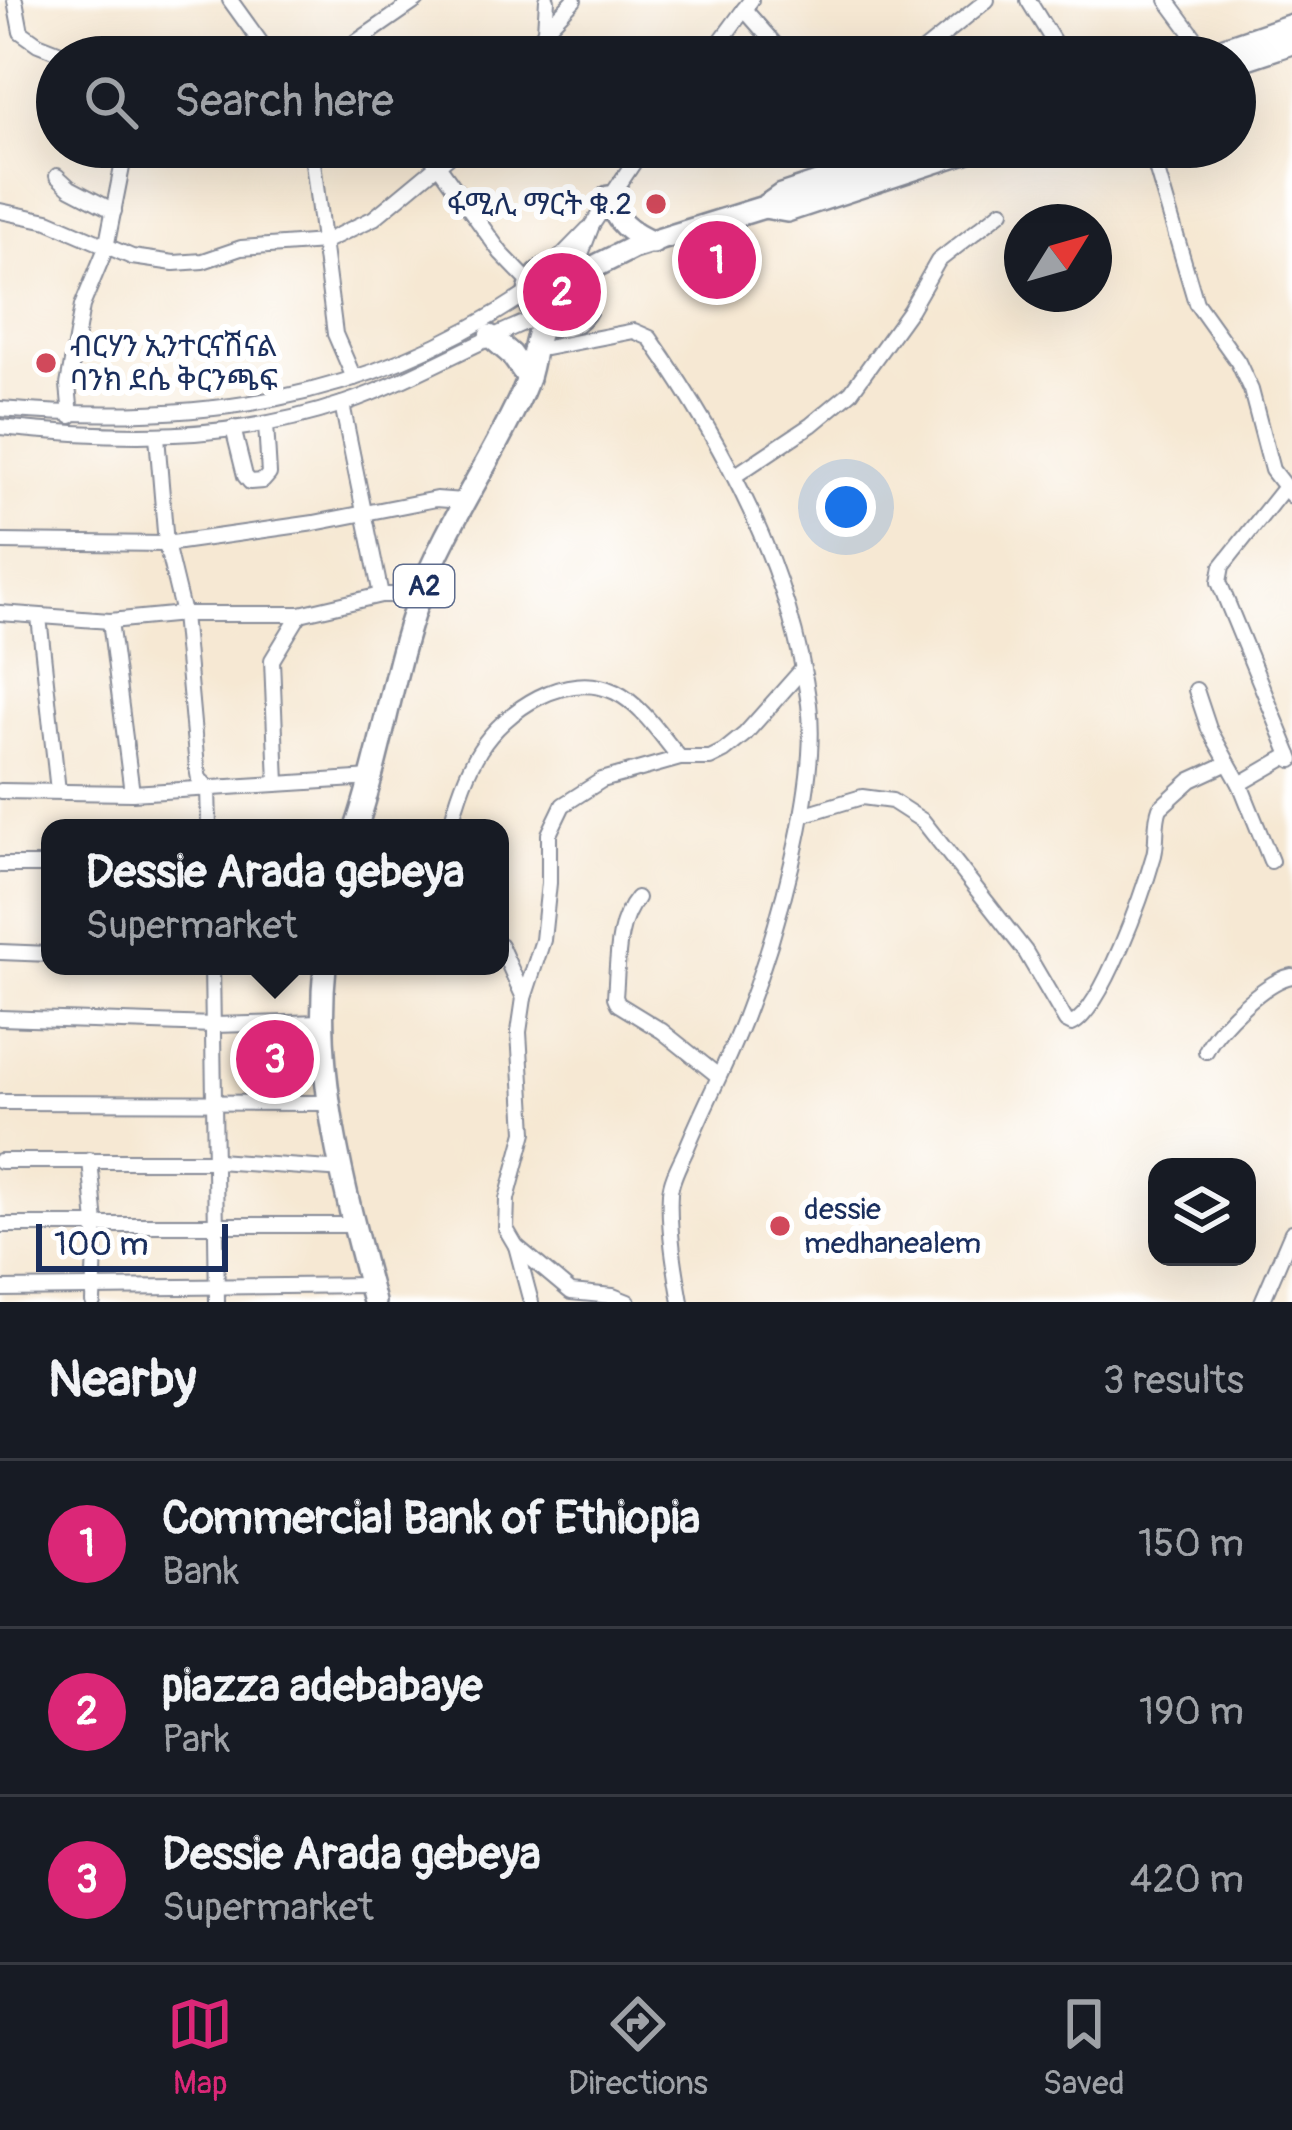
<!DOCTYPE html>
<meta charset="utf-8">
<style>
:root{--surface:#171b24;--page:#242831;--text:#f1f3f6;--muted:#9ea1a6;--line:#363941;--accent:#db2777}
body{margin:0;font-family:Pangolin,"Noto Sans Ethiopic",sans-serif;background:var(--page);color:var(--text)}
.controls{position:absolute;right:36px;bottom:36px;display:grid;overflow:hidden;border-radius:24px;box-shadow:0 12px 48px #0002}
.controls button{width:108px;height:108px;display:grid;place-items:center;padding:0;border:0;border-bottom:3px solid var(--line);background:var(--surface);color:var(--text);font:60px sans-serif}
.compass{position:absolute;left:1004px;top:204px;width:108px;height:108px;border-radius:50%;background:var(--surface);box-shadow:0 12px 48px #0002;rotate:53deg}
.scale{position:absolute;left:36px;bottom:30px;width:192px;box-sizing:border-box;padding-left:12px;border:6px solid #1b2f5e;border-top:0;font-size:33px;line-height:42px;white-space:nowrap;color:#1b2f5e;-webkit-text-stroke:9px #fff;paint-order:stroke}
.you{position:absolute;left:846px;top:507px;width:42px;height:42px;margin:-30px;border:9px solid #fff;border-radius:50%;background:#1a73e8;box-shadow:0 0 0 18px #1a73e833}
.badge{display:grid;place-items:center;width:78px;height:78px;border-radius:50%;background:var(--accent);color:#fff;font-size:39px;font-weight:700}
.pin{position:absolute;translate:-50% -50%;border:6px solid #fff;box-shadow:0 3px 12px #0006}
.popup{position:absolute;left:41px;top:819px;width:468px;height:156px;box-sizing:border-box;display:grid;place-content:center;border-radius:24px;background:var(--surface);filter:drop-shadow(0 3px 9px #0005);font-size:39px;white-space:nowrap;color:var(--muted)}
.popup b{font-size:45px;color:var(--text)}
.popup::after{content:'';position:absolute;left:50%;top:100%;margin-left:-24px;border:24px solid transparent;border-top-color:var(--surface)}
.list{margin:0;padding:0;list-style:none}
h2{display:flex;justify-content:space-between;align-items:center;height:156px;margin:0;padding:0 48px;font-size:51px}
h2 small{font-size:39px;font-weight:400;color:var(--muted)}
.list li{display:grid;grid-template-columns:78px 1fr auto;gap:36px;align-items:center;box-sizing:border-box;height:168px;padding:0 48px;border-top:3px solid var(--line)}
.list b{display:block;font-size:45px;white-space:nowrap}
.list p{margin:0;font-size:39px;white-space:nowrap;color:var(--muted)}
.list em{font-size:39px;font-style:normal;color:var(--muted)}
.icon{flex:none;width:66px;height:66px;fill:none;stroke:currentColor;stroke-width:2;stroke-linecap:round;stroke-linejoin:round}
.map{position:relative;flex:none;width:1292px;height:1302px;overflow:hidden}
.search{position:absolute;background:var(--surface);box-shadow:0 12px 48px #0002;left:36px;right:36px;top:36px;height:132px;display:flex;align-items:center;gap:30px;box-sizing:border-box;padding:0 42px;border-radius:66px;color:var(--muted);font-size:45px}
.sheet{height:660px;background:var(--surface)}
nav{display:flex;justify-content:space-around;align-items:center;box-sizing:border-box;height:168px;border-top:3px solid var(--line);background:var(--surface);font-size:33px;color:var(--muted)}
nav a{display:grid;justify-items:center;gap:6px}
nav .on{color:var(--accent)}
.map>svg:first-child{display:block}
.lines{fill:none;stroke-linecap:round;stroke-linejoin:round}
.minor-casing{stroke:#888c98;stroke-width:18}
.highway-casing{stroke:#888c98;stroke-width:26}
.minor{stroke:#fff;stroke-width:14}
.highway{stroke:#fff;stroke-width:21}
.poi-dot{fill:#d1495b;stroke:#fff;stroke-width:4.5}
.labels{text-anchor:middle;stroke-width:12;stroke-linejoin:round;paint-order:stroke}
.shield{fill:#fff;stroke:#5f6d8e;stroke-width:3}
.shield-label{font-size:27px;font-weight:bold;fill:#1b2f5e}
.poi-label{font-size:30px;fill:#1b2f5e;stroke:#fff;text-anchor:start}
</style>
<div class="map">
<svg width="1292" height="1302" viewBox="0 0 1292 1302">
<rect width="100%" height="100%" fill="#fff"/>
<filter id="ink" filterUnits="userSpaceOnUse"><feTurbulence type="fractalNoise" baseFrequency=".00833" numOctaves="2"/><feDisplacementMap in="SourceGraphic" scale="24" xChannelSelector="R" yChannelSelector="G"/><feConvolveMatrix kernelMatrix="1 2 1 2 8 2 1 2 1" color-interpolation-filters="sRGB"/></filter>
<filter id="wash" filterUnits="userSpaceOnUse"><feTurbulence type="fractalNoise" baseFrequency=".004" numOctaves="4" result="noise"/><feDisplacementMap in="SourceGraphic" scale="48" xChannelSelector="R" yChannelSelector="G"/><feGaussianBlur stdDeviation="2.7" result="paint"/><feColorMatrix in="noise" values="0 0 0 0 0 0 0 0 0 0 0 0 0 0 0 0 0 1.4 0 .05"/><feComposite in="paint" operator="in"/></filter>
<g filter="url(#wash)">
<rect width="100%" height="100%" fill="#f6e8d3"/>
</g>
<g filter="url(#ink)">
<g class="lines">
<defs>
<g id="minor">
<path d="M15 0 21 32 38 44 71 57"/>
<path d="M230 0 271 57"/>
<path d="M1028 0 1063 57"/>
<path d="M1167 0 1207 54"/>
<path d="M744 9 786 57"/>
<path d="M545 30 547 0"/>
<path d="M113 57 170 50 187 57"/>
<path d="M322 57 355 43 417 0"/>
<path d="M529 57 545 30 574 0"/>
<path d="M709 57 751 0"/>
<path d="M916 57 987 0"/>
<path d="M311 147 335 334 354 378"/>
<path d="M423 147 438 165 460 147"/>
<path d="M1153 157 1196 303 1238 362 1251 390 1272 470 1292 496"/>
<path d="M57 176 70 188 114 211"/>
<path d="M0 211 48 221 132 257 174 263 203 261 241 248 324 242 374 218 438 165 501 253 531 284"/>
<path d="M551 267 588 229"/>
<path d="M575 270 592 225 644 147"/>
<path d="M546 348 634 331 650 338C727 449 790 569 809 704 820 785 775 939 745 1016 728 1062 704 1105 686 1150 680 1163 671 1179 670 1193 668 1227 675 1268 681 1302"/>
<path d="M342 404 381 595"/>
<path d="M0 409C196 425 363 404 529 292"/>
<path d="M71 416 68 385 82 306 106 248 126 147"/>
<path d="M0 427C119 439 230 442 345 403 412 380 472 343 538 317"/>
<path d="M233 428 245 476 250 482 263 481 269 474 266 424"/>
<path d="M157 436 166 544 183 614 197 768 199 779 208 787 209 828"/>
<path d="M736 475 811 425 851 392 910 310 938 261 1002 211"/>
<path d="M1284 488 1222 566 1219 582 1292 760"/>
<path d="M0 542 166 544 314 523 436 499 463 501"/>
<path d="M0 613 110 621 183 614H300L381 595H420"/>
<path d="M39 617 58 791"/>
<path d="M110 621 132 793"/>
<path d="M1196 690 1209 729 1240 784 1271 861"/>
<path d="M277 783 272 660 300 614"/>
<path d="M1240 784 1290 755"/>
<path d="M0 791 132 793 372 778"/>
<path d="M802 815 862 797 892 801 923 821 1025 951 1066 1021 1072 1024C1103 1009 1144 890 1154 855 1158 839 1154 824 1160 808L1191 780 1228 763"/>
<path d="M450 828C456 803 466 772 480 750 505 710 566 669 615 692 642 705 661 736 680 758"/>
<path d="M0 865H50"/>
<path d="M637 898C615 924 618 965 615 997L618 1004 662 1031 717 1075"/>
<path d="M500 945 524 998"/>
<path d="M0 952 50 954"/>
<path d="M212 966 217 1302"/>
<path d="M0 1018 214 1025 323 1022"/>
<path d="M1206 1051C1217 1027 1267 980 1292 976"/>
<path d="M0 1102 330 1103"/>
<path d="M90 1160 96 1224 93 1302"/>
<path d="M0 1161H217L344 1170"/>
<path d="M0 1225H357"/>
<path d="M516 1246 531 1302"/>
<path d="M0 1289 370 1285"/>
<path d="M628 1302 613 1296 571 1292 516 1246 506 1229 507 1199 525 1132 519 1032 524 998 543 940 549 883V834L563 805 602 780 680 758H710L724 751 745 734 801 671"/>
<path d="M1262 1302 1292 1232"/>
</g>
<g id="highway">
<path d="M1198 57 1292 25"/>
<path d="M1235 62 1292 43"/>
<path d="M608 197C615 222 630 233 653 243"/>
<path d="M764 207 787 211 981 147"/>
<circle cx="559" cy="296" r="30"/>
<path d="M580 274 632 248 764 207 781 195 926 147"/>
<path d="M490 336 511 354 528 378"/>
<path d="M356 828C382 752 392 672 419 597 446 524 492 461 523 391 534 368 532 344 543 321"/>
<path d="M325 966C313 1077 346 1196 374 1302"/>
</g>
</defs>
<use href="#minor" class="minor-casing"/>
<use href="#highway" class="highway-casing"/>
<use href="#minor" class="minor"/>
<use href="#highway" class="highway"/>
</g>
</g>
<g class="poi-dot">
<circle cx="656" cy="204" r="12"/>
<circle cx="46" cy="363" r="12"/>
<circle cx="780" cy="1226" r="12"/>
</g>
<g class="labels">
<rect class="shield" x="394" y="565" width="60" height="42" rx="9"/>
<g class="shield-label">
<text x="424" y="595">A2</text>
</g>
<g class="poi-label">
<text x="632" y="214" text-anchor="end">ፋሚሊ ማርት ቁ.2</text>
<text x="70" y="356">ብርሃን ኢንተርናሽናል<tspan x="70" dy="34">ባንክ ደሴ ቅርንጫፍ</tspan></text>
<text x="804" y="1219">dessie<tspan x="804" dy="34">medhanealem</tspan></text>
</g>
</g>
</svg>
<div class="controls">
<button><svg class="icon" aria-label="layers" viewBox="0 0 24 24"><path d="M12 4l9 5-9 5-9-5zM3 14l9 5 9-5"/></svg></button>
</div>
<svg class="compass" viewBox="-18 -18 36 36"><path d="M0-13l5 13h-10z" fill="#e53935"/><path d="M0 13l5-13h-10z" fill="#9ea1a6"/></svg>
<div class="scale">100 m</div>
<div class="you"></div>
<div class="pin badge" style="left:717px;top:260px">1</div>
<div class="pin badge" style="left:562px;top:292px">2</div>
<div class="pin badge" style="left:275px;top:1059px">3</div>
<div class="popup"><b>Dessie Arada gebeya</b>Supermarket</div>
<div class="search"><svg class="icon" aria-label="search" viewBox="0 0 24 24"><circle cx="10" cy="10" r="6"/><path d="M15 15l6 6"/></svg>Search here</div>
</div>
<section class="sheet">
<h2>Nearby<small>3 results</small></h2>
<ul class="list">
<li><span class="badge">1</span><div><b>Commercial Bank of Ethiopia</b><p>Bank</p></div><em>150 m</em></li>
<li><span class="badge">2</span><div><b>piazza adebabaye</b><p>Park</p></div><em>190 m</em></li>
<li><span class="badge">3</span><div><b>Dessie Arada gebeya</b><p>Supermarket</p></div><em>420 m</em></li>
</ul>
</section>
<nav>
<a class="on"><svg class="icon" aria-label="map" viewBox="0 0 24 24"><path d="M3 6l6-2 6 2 6-2v14l-6 2-6-2-6 2zM9 4v14M15 6v14"/></svg>Map</a>
<a><svg class="icon" aria-label="directions" viewBox="0 0 24 24"><path d="M12 3l9 9-9 9-9-9zM9 14v-3h6M13 9l2 2-2 2"/></svg>Directions</a>
<a><svg class="icon" aria-label="saved" viewBox="0 0 24 24"><path d="M7 4h10v16l-5-4-5 4z"/></svg>Saved</a>
</nav>
